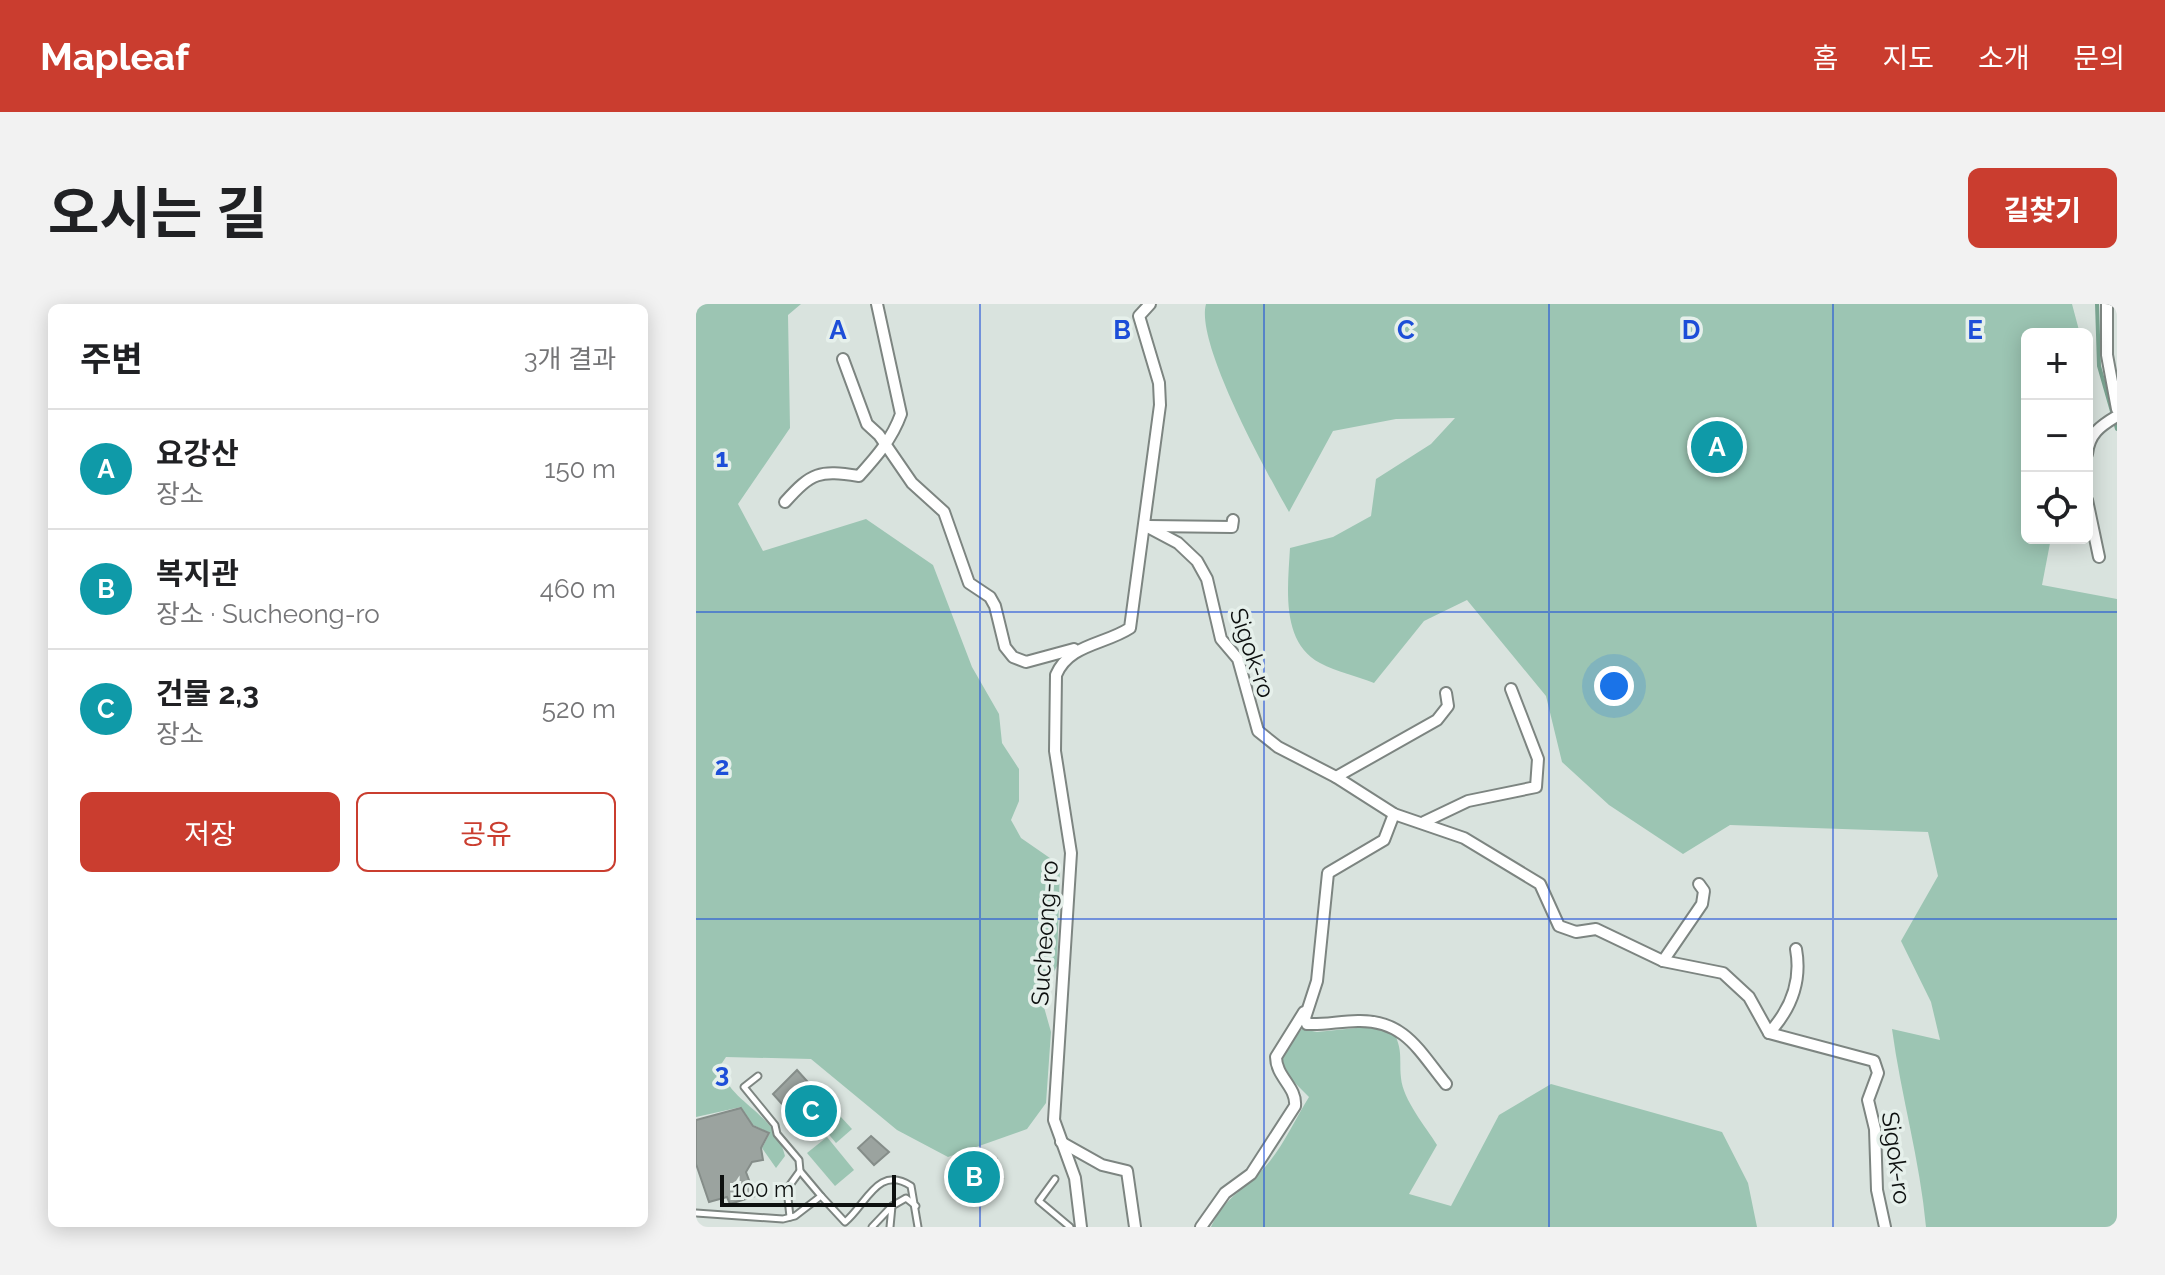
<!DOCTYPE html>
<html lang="ko">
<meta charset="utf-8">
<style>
:root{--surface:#fff;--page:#f2f2f2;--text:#202124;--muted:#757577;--line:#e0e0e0;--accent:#ca3d2f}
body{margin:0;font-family:Raleway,"Noto Sans KR",sans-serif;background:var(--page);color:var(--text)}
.controls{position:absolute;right:24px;top:24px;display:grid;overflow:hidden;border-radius:12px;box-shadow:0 4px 20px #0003}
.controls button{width:72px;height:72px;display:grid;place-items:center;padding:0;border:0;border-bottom:2px solid var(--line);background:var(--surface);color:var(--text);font:40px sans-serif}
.scale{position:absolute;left:24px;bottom:20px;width:176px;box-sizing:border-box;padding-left:8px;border:4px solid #0d100f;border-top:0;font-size:22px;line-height:28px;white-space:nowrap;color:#0d100f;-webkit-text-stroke:6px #e6f0eb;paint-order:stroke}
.you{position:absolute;left:918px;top:382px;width:28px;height:28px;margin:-20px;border:6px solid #fff;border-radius:50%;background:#1a73e8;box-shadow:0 0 0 12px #1a73e833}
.badge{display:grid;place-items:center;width:52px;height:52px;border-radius:50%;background:var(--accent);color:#fff;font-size:26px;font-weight:700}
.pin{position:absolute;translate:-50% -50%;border:4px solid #fff;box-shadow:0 2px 8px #0006}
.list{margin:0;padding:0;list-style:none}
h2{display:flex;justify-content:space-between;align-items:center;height:104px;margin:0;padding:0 32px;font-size:34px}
h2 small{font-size:26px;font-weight:400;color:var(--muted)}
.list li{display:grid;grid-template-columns:52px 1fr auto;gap:24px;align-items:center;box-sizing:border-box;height:120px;padding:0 32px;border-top:2px solid var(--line)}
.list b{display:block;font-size:30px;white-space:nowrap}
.list p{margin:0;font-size:26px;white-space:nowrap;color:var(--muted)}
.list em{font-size:26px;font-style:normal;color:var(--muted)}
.actions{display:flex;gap:16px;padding:24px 32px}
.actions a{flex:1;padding:18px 0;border:2px solid var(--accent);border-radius:12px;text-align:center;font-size:28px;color:var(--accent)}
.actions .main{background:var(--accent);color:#fff}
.icon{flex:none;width:44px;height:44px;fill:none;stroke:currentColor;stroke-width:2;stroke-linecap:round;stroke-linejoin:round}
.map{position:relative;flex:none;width:1421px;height:923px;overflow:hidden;border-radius:12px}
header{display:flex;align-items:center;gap:48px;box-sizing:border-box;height:112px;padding:0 40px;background:var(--accent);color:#fff}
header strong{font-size:38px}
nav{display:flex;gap:44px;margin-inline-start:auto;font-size:28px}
.intro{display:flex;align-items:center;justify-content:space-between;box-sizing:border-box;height:192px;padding:0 48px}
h1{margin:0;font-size:56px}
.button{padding:20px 36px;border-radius:12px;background:var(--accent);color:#fff;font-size:28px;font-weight:700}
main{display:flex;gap:48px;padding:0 48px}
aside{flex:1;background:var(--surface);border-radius:12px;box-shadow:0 4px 20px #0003}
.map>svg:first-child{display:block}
.green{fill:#9cc5b3}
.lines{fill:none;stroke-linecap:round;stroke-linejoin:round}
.stream{stroke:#79a390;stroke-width:4}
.building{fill:#9ba39f;stroke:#858d89;stroke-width:2}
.service-casing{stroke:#7d8581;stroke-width:9}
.minor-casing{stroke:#7d8581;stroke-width:14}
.service{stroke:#fff;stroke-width:5}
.minor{stroke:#fff;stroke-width:10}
.grid{fill:none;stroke:#1d4ed8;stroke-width:2;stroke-opacity:0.55}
.labels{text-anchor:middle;stroke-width:7;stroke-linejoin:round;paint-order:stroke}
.street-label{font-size:24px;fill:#0d100f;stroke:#e6f0eb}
.grid-label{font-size:26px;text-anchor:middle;font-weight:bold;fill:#1d4ed8;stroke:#e6f0eb;stroke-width:7;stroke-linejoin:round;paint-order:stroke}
</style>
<header>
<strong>Mapleaf</strong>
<nav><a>홈</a><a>지도</a><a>소개</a><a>문의</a></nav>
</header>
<div class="intro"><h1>오시는 길</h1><a class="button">길찾기</a></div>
<main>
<aside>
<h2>주변<small>3개 결과</small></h2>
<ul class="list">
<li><span class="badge" style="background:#0f9aa8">A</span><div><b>요강산</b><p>장소</p></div><em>150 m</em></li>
<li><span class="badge" style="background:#0f9aa8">B</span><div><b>복지관</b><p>장소 · Sucheong-ro</p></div><em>460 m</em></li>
<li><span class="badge" style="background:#0f9aa8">C</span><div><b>건물 2,3</b><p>장소</p></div><em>520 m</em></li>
</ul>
<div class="actions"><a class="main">저장</a><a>공유</a></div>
</aside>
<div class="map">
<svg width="1421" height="923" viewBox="0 0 1421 923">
<rect width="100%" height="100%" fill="#d9e3de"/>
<g class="green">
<path d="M0 0H105L92 11 94 124 42 200 67 247 170 215 237 261 276 363 303 410 306 439 323 465V497L315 516 325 534 364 561 361 662 354 675 346 680 344 689 355 728 350 799 331 825 252 853 201 826 115 755 30 753 24 762C33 800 78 806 89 852L80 864 66 844 74 829 57 821 45 803 0 813Z"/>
<path d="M510 0H1376L1384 30H1331V234H1355L1346 281 1421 295V923H1230C1224 856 1205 792 1196 725L1244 736 1235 698 1205 637 1242 572 1232 528 1034 521 987 550 913 501 866 458 850 392 771 296 728 317 678 379C661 372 641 368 624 359 584 338 592 282 594 244L637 233 675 212 680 175 735 140 759 114 700 115 637 127 593 208C571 169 499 39 510 0Z"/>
<path d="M680 722 699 731C707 748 703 757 705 774 707 796 730 823 741 841L713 890 755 902 803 811 855 780 1026 828 1052 879 1061 923H515C530 891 548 887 569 863 587 843 599 815 613 793L587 767 586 749 606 725 621 728Z"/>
<path d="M144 812 156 825 140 839 129 826Z"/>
<path d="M131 833 158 866 139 882 111 849Z"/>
</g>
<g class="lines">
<path class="stream" d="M1401 0 1403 62 1421 125"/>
</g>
<g class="building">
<path d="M101 766 136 805 112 829 77 790Z"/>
<path d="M45 804 57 822 73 829 65 844 67 856 56 858 50 868 59 892 34 900 31 893 13 898 0 860V816Z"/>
<path d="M175 832 193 848 178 861 162 844Z"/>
<path d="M301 855 307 874 262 888 256 869Z"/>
</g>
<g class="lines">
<defs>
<g id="service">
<path d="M62 772 48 783 79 821 81 830 103 856 104 867 125 892"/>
<path d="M359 875 343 897 374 923"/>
<path d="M0 909 87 915 99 912 125 892 149 918C170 901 182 860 215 882L222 923"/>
<path d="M94 913 91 885 104 867"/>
<path d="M176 923 195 903"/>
<path d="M194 923 196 902 210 894 220 902"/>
</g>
<g id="minor">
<path d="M1411 0V51L1421 105"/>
<path d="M147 55 171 120 183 131 216 179 248 208 273 279 294 293 299 302 309 343 317 353 330 358 378 345"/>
<path d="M1391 150C1393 130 1404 122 1421 112"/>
<path d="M1391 196 1403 253"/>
<path d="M89 198C116 168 123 166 163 172 181 152 196 135 205 110L181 0"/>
<path d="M450 222 482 239 501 257 511 275 525 335 542 355 562 427 582 443 640 473 698 510 768 534 844 580 863 622 880 628 900 625 967 657 1027 669 1053 693 1073 729 1178 757 1182 769 1172 796 1179 825 1181 886 1189 923"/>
<path d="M452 222 536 223 537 216"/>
<path d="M640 473 741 416 752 402 750 389"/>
<path d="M698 510 688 536 632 569 621 677 609 714 611 720C629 721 644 717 662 717 709 716 723 747 750 780"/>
<path d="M728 518 772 497 840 483 842 455 815 385"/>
<path d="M967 657 1006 600 1008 587 1003 580"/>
<path d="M1073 729C1095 705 1106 678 1100 645"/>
<path d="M365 838 406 861 431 867 439 923"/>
<path d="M385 923 379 874 358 816 375 549 359 447 360 371C373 340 408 341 434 324L464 101 463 79 443 12 454 0"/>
<path d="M505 923 529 889 555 870 599 802C601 783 580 773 580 753L608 708"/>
</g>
</defs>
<use href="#service" class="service-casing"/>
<use href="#minor" class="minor-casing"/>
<use href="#service" class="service"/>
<use href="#minor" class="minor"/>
</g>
<path class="grid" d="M284 0V923M568 0V923M853 0V923M1137 0V923M0 308H1421M0 615H1421"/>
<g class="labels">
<g class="street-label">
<text transform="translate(556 349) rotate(71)" y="8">Sigok-ro</text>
<text transform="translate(349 629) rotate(-86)" y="8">Sucheong-ro</text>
<text transform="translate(1200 854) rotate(82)" y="8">Sigok-ro</text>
</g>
</g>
<g class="grid-label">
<text x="142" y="35">A</text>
<text x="426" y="35">B</text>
<text x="710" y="35">C</text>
<text x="995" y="35">D</text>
<text x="1279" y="35">E</text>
<text x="26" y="163">1</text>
<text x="26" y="471">2</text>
<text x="26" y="778">3</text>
</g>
</svg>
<div class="controls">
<button>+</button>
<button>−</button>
<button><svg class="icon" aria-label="locate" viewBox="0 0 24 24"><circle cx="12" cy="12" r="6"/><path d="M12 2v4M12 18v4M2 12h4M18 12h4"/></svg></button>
</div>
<div class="scale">100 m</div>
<div class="you"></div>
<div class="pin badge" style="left:1021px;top:143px;background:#0f9aa8">A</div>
<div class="pin badge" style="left:278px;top:873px;background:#0f9aa8">B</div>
<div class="pin badge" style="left:115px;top:807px;background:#0f9aa8">C</div>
</div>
</main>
